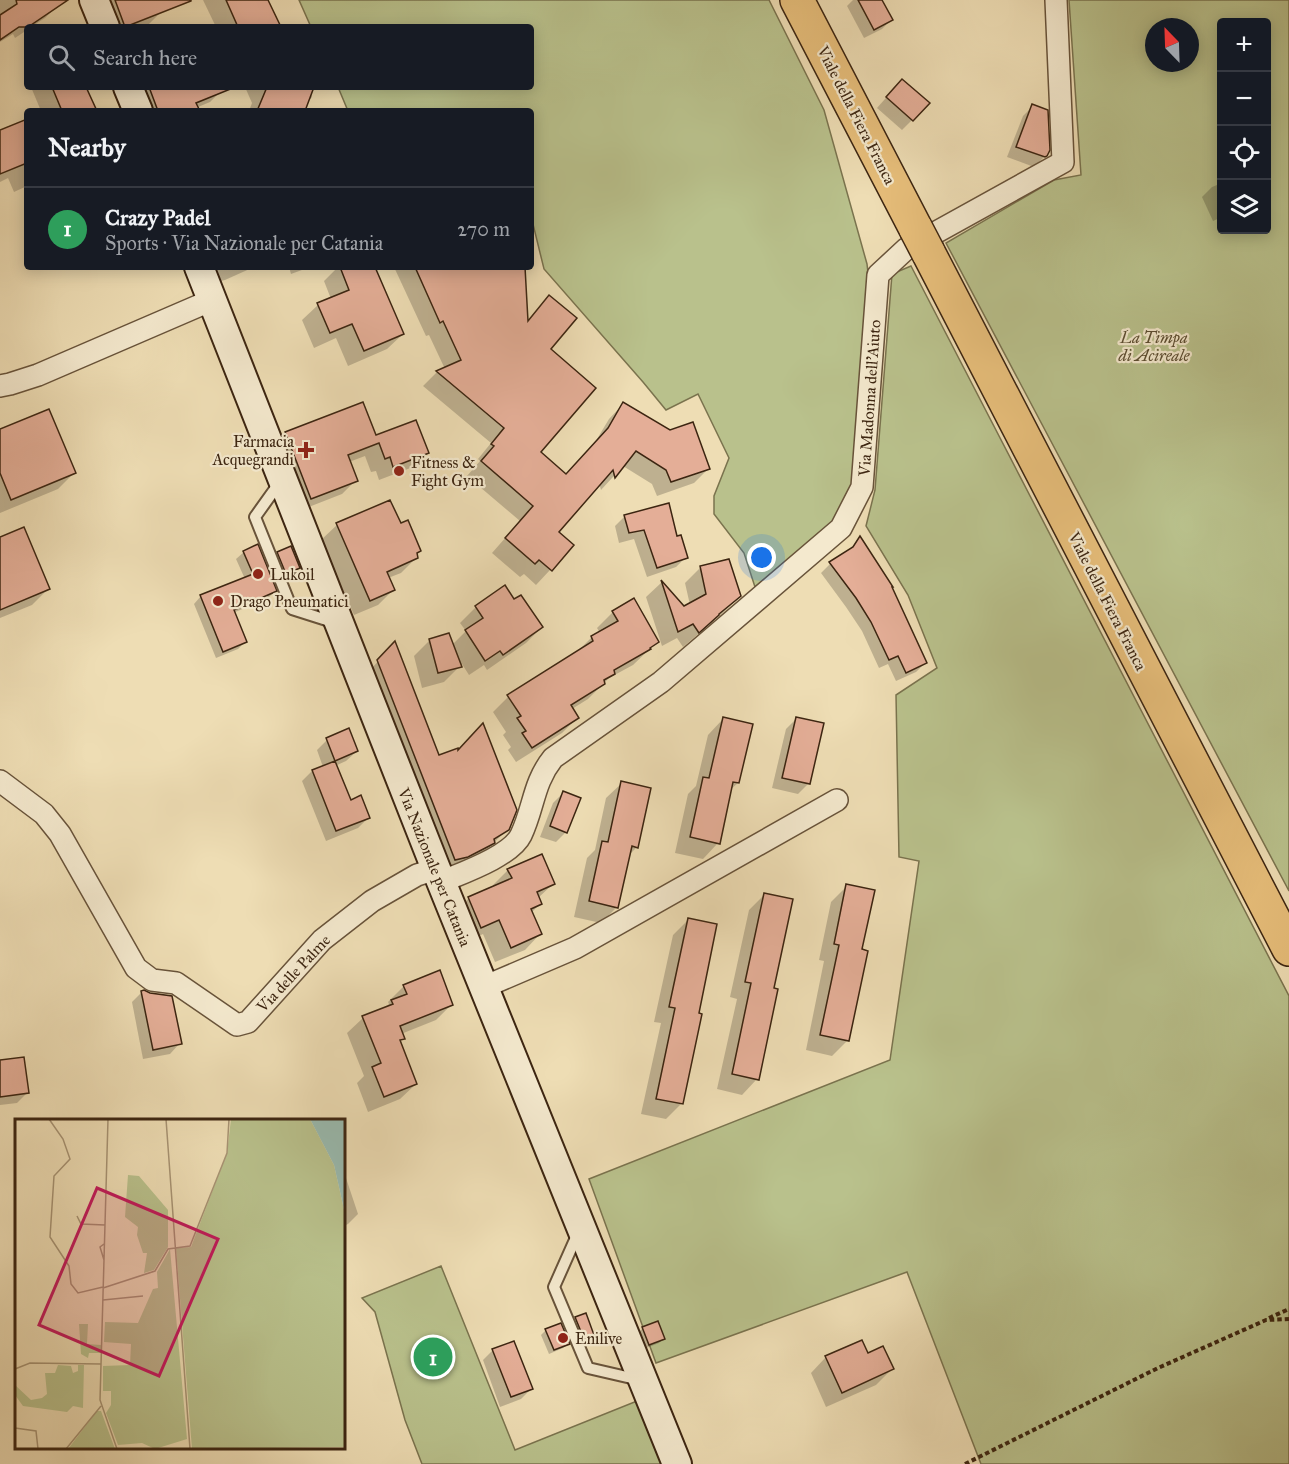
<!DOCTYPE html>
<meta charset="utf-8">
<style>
:root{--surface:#171b24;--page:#20242c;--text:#f1f3f6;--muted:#9ea1a6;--line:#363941;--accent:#d93025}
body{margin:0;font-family:"IM FELL Great Primer",serif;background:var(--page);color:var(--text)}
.controls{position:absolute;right:18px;top:18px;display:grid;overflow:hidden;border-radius:6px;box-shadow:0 3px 15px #0003}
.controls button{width:54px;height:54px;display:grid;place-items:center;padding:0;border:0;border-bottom:2px solid var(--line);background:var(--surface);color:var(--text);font:30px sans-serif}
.compass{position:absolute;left:1145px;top:18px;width:54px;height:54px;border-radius:50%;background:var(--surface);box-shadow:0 3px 15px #0003;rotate:337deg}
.you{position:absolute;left:762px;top:558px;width:21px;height:21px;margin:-15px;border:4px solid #fff;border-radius:50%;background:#1a73e8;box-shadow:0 0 0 9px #1a73e833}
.badge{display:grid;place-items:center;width:39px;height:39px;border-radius:50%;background:var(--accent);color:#fff;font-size:20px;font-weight:700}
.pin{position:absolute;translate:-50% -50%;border:3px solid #fff;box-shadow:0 2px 6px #0006}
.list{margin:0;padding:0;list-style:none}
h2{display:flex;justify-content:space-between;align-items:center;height:78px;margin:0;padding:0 24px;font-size:26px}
h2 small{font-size:20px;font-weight:400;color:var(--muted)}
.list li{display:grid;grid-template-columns:39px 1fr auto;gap:18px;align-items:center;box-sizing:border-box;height:84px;padding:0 24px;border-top:2px solid var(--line)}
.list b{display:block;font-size:22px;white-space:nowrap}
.list p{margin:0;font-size:20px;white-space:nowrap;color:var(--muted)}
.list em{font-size:20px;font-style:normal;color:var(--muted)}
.icon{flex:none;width:33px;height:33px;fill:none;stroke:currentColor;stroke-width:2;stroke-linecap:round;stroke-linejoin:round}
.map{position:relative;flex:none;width:1289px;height:1464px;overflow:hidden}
.search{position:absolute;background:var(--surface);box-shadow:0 3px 15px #0003;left:24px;top:24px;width:510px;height:66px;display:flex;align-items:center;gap:15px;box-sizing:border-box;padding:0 21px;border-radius:6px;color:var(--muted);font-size:22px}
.panel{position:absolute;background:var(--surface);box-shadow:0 3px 15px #0003;left:24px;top:108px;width:510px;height:162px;border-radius:6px}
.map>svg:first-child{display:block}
.green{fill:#b9c18c;stroke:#7a734e;stroke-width:1.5;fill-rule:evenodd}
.shadow{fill:#0003}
.building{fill:#e4ae97;stroke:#3c2511;stroke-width:1.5}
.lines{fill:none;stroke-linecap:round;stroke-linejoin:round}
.service-casing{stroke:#68533a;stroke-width:14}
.minor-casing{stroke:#68533a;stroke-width:24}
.secondary-casing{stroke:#3c2511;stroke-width:32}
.primary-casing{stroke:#3c2511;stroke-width:36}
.path{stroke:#3c2511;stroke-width:4;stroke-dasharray:4.5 3;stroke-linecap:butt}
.service{stroke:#f4e9ce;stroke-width:10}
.minor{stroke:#f4e9ce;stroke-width:21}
.secondary{stroke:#f4e9ce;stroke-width:28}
.primary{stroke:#e7be7a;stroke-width:33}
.primary-bridge-casing{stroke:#3c2511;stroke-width:36;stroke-linecap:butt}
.primary-bridge{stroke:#e7be7a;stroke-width:33}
.poi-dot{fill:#8f2418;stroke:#f4e9ce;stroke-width:2}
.labels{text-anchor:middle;stroke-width:4.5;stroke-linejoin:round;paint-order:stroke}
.street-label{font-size:16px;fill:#3c2511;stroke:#f4e9ce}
.park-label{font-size:16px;font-style:italic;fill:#5b4c30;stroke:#f4e9ce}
.poi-label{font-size:16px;fill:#3c2511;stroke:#f4e9ce;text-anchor:start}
.inset-road{fill:none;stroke:#a79373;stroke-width:1.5}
.view{fill:#c2185b;fill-opacity:0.15;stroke:#c2185b;stroke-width:3}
.inset-edge{fill:none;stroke:#3c2511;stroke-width:3}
</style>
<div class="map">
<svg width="1289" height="1464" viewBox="0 0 1289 1464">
<rect width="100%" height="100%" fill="#eeddb4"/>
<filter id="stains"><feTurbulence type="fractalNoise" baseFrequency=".00333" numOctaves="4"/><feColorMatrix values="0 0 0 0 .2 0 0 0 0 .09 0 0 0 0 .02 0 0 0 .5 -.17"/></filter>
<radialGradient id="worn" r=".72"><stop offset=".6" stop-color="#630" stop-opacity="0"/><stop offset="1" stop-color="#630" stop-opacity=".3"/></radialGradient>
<g class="green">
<path d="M299 0H769L824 110 867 264 869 282 855 484 833 522 755 587 744 553 714 514V496L729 458 698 394 666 410 643 382 544 269 531 216V111H348L338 87H531V27H311Z"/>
<path d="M1069 0H1289V891L946 243 1054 180 1081 175ZM1222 22H1266V230H1222ZM1154 27H1190V63H1154Z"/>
<path d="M911 266 1289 996V1464H981L907 1272 656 1363 589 1179 890 1060 919 861 899 857 896 695 937 668 908 595 866 526 875 490 892 274Z"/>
<path d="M441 1266 515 1450 637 1401 663 1464H422L405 1420 375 1312 362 1298Z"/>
</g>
<g class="shadow">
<path d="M0 0H55L57 6 45 18 31 27H27V30L15 38 13 34 0 42Z"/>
<path d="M98 0H156L161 12 149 24 140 27H109Z"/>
<path d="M203 0H267L279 27H216Z"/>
<path d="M853 0H881L891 20 882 29 864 38 847 6Z"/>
<path d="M31 87H85L95 111H41Z"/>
<path d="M136 87H219L220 92 210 102 198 107 199 111H145Z"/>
<path d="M245 87H308L312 97 307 103 304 111H249L252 103Z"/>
<path d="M892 91 928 104 902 130 877 108Z"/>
<path d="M1033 106 1046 155 1034 167 1007 157 1023 116Z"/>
<path d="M27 120V186L14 192 8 178 0 182V132Z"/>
<path d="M1222 183V217L1213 221 1202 197 1212 187Z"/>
<path d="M205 267H254L225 280 212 283Z"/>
<path d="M289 267H310L291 274Z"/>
<path d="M338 267H374L403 334 387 349 348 366 336 338 314 348 302 320 318 305 331 299 324 281Z"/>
<path d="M394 267H524L526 322 549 297V349L539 452 565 475 594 444 609 419 623 404 709 468 694 483 657 496 652 484 623 466 601 490 599 483 557 532 572 546 550 570 536 585 524 574 520 577 492 553 520 521 467 476 480 461 478 459 491 443 423 386 437 372 445 369 429 335 426 336Z"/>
<path d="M0 430 74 473 58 489 0 513Z"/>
<path d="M286 434 375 437 427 453 413 467 379 480 376 471 371 472 365 456 349 462 356 480 342 494 296 512 272 448Z"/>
<path d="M390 502 400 525 420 551 416 555 417 557 401 573 388 578 393 590 378 605 354 615 321 540 337 525Z"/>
<path d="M625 516 676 538 686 557 676 567 647 577 634 539 619 543 615 526Z"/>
<path d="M0 538 48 589 32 605 0 618Z"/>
<path d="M860 538 925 663 916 672 896 681 888 664 879 668 862 631 846 607 821 573 830 564 847 552Z"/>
<path d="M244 552 275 591 268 598 233 613 245 642 238 649 216 658 194 604 201 596 245 579 236 559Z"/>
<path d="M278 553 298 568 293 573 281 578 273 557Z"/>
<path d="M701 567 740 596 724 612 683 647 677 638 662 646 646 597 661 583 684 608 690 605 685 583Z"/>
<path d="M504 587 514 601 542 627 526 643 487 670 484 665 469 675 462 664 444 682 422 688 414 656 430 640 452 645 466 631 460 623 476 607Z"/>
<path d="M613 612 657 642 633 665 609 678 588 699 572 709 577 718 562 733 516 762 508 750 511 747 503 735 506 732 493 712 508 697 576 653 592 637 600 633 597 628Z"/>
<path d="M395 644 438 756 458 752 507 830 481 855 442 872 366 674Z"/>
<path d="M797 718 822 724 808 784 798 794 772 788 786 729Z"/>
<path d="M723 719 738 783 730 790 718 843 703 859 675 853 688 794 696 786 708 735Z"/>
<path d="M327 740 357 751 346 761 335 766 350 802 368 818 358 828 326 841 302 781 312 771 323 767 317 750Z"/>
<path d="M622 783 637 847 629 855 617 907 601 923 574 917 587 858 595 850 606 798Z"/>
<path d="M563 793 566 832 556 842 540 837 553 803Z"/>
<path d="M508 870 553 884 538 898 541 903 531 913 540 934 525 950 495 962 483 934 466 942 453 914 469 898 494 888 493 885Z"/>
<path d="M847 886 860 951 848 1040 832 1056 806 1050 824 961 819 960 831 902Z"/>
<path d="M764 895 772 990 757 1079 742 1095 717 1089 737 999 730 997 749 910Z"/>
<path d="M688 920 697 1014 682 1103 666 1119 641 1114 661 1023 654 1022 673 935Z"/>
<path d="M404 986 451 1005 436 1020 401 1034 403 1038 399 1042 416 1084 400 1099 368 1112 357 1083 364 1076 347 1033 363 1018 384 1009 389 1004 388 1002Z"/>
<path d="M142 992 180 1043 170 1054 143 1059 132 1002Z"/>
<path d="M0 1062 27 1093 17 1103 0 1105Z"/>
<path d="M344 1172 358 1214 348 1224 344 1226Z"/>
<path d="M576 1319 593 1334 588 1339 579 1342 571 1323Z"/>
<path d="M643 1328 663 1339 659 1343 644 1349 638 1333Z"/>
<path d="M546 1330 568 1344 563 1348 549 1354 541 1335Z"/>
<path d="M493 1350 531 1389 521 1399 500 1407 483 1360Z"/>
<path d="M867 1355 892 1369 876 1385 826 1407 811 1373 826 1357Z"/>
</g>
<g class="building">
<path d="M16 0H68L28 27H19L0 40V15L17 4Z"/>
<path d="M115 0H191V1L125 27Z"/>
<path d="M226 0H268L281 27H238Z"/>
<path d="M858 0H882L893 20 874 30Z"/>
<path d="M902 79 930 103 913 121 886 97Z"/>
<path d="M52 87H86L97 111H62Z"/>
<path d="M149 87H232L233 88 196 103 200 111H158Z"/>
<path d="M267 87H314L305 111H257Z"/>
<path d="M1032 104 1048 110 1050 150 1047 156 1045 157 1016 147Z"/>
<path d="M27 119V163L0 174V130Z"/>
<path d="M340 267H375L404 334 364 351 352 324 330 333 317 303 349 290Z"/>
<path d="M415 267H525L528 321 549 295 577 318 551 349 596 388 541 452 566 474 608 428 623 402 670 430 693 422 710 469 671 482 666 470 636 451 615 478 613 470 559 532 574 545 552 571 539 560 535 564 505 538 533 506 481 461 494 446 491 444 504 428 436 371 461 360 443 321 440 323Z"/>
<path d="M363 402 376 435 416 420 429 453 393 467 390 457 385 459 379 443 348 455 358 481 311 499 285 432Z"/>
<path d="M49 409 76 473 11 500 0 473V429Z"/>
<path d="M390 500 401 523 408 520 421 551 417 553 418 558 387 572 395 590 370 601 336 523Z"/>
<path d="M669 503 677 536 681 535 688 558 657 568 644 530 629 533 624 515Z"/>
<path d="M24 527 50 589 0 610V537Z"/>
<path d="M860 536 893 587H892L927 663 906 673 898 656 889 660 871 622 856 598 829 562 853 547Z"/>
<path d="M258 544 277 591 234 610 247 642 223 652 200 595 253 574 243 551Z"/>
<path d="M291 546 300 568 286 574 277 552Z"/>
<path d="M729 559 741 596 719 614V615L699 633 693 624 678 632 661 580 684 606 706 594 700 566Z"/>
<path d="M505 585 514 599 521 595 543 627 503 655 500 651 485 661 465 630 483 618 475 606Z"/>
<path d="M634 598 659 642 650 648 651 649 614 670 615 674 604 680 605 684 571 705 579 718 532 748 522 733 526 731 517 718 521 716 507 695 593 641 591 636 618 621 612 611Z"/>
<path d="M449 633 462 667 438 673 429 639Z"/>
<path d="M395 641 439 755 458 748V750L483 723 517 810 509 830 494 839 495 843 468 857 455 860 377 660Z"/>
<path d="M723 717 753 724 739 783 733 782 720 844 690 837 703 777 709 778Z"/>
<path d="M796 717 824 723 810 784 782 778Z"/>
<path d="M349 728 358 751 335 761 326 738Z"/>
<path d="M335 761 351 800 361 795 370 818 336 831 312 770Z"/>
<path d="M621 781 651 788 638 848 632 846 618 908 589 901 602 841 608 842Z"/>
<path d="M563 791 581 798 567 833 550 826Z"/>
<path d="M542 854 555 884 537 892 542 904 531 909 542 934 511 948 499 920 481 928 468 897 512 878 507 869Z"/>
<path d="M846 884 875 890 862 949 868 951 849 1041 820 1035 839 945 834 944Z"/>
<path d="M764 893 793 899 774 988 778 989 759 1080 732 1074 751 983 745 982Z"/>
<path d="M688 918 717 924 699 1013 702 1014 683 1104 656 1099 675 1008 669 1007Z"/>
<path d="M440 970 453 1005 400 1026 405 1039 400 1040 417 1084 384 1097 372 1067 381 1063 362 1016 393 1004 391 1000 407 994 403 985Z"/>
<path d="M144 990 150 993 172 996 182 1044 153 1050 141 991Z"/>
<path d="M24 1057 29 1093 0 1097V1060Z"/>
<path d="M586 1313 594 1335 584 1339 575 1317Z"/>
<path d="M658 1321 665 1339 649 1345 642 1327Z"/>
<path d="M561 1323 570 1344 554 1350 545 1329Z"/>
<path d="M862 1340 868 1353 883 1346 894 1369 842 1393 825 1356Z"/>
<path d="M514 1341 533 1389 511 1397 492 1349Z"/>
</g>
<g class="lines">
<defs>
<g id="service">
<path d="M280 482 255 517 292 609 336 623"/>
<path d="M578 1233 554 1287 588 1368 640 1380"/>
</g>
<g id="minor">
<path d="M0 386 10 384 38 375 212 300"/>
<path d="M0 781 44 814 60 834 136 968 152 980 176 983 237 1025 248 1022 322 940 372 901 417 875 436 869"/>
<path d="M441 882C462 873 511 856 521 835 534 808 533 783 553 758L661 682 841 528 862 487 878 275 906 249 1063 162 1056 0"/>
<path d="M484 987 575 948 837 800"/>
</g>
<g id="secondary">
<path d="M94 0 105 27"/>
<path d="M128 87 138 111"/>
<path d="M199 267 436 869 677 1464"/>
</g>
<g id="primary">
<path d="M797 0 916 229"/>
<path d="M928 252 1289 949"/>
</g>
</defs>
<use href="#service" class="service-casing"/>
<use href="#minor" class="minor-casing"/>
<use href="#secondary" class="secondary-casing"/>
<use href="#primary" class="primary-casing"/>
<g class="path">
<path d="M1269 1318 1289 1309"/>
<path d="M965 1464 1158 1368 1266 1320 1289 1319"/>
</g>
<use href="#service" class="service"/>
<use href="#minor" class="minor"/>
<use href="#secondary" class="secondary"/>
<use href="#primary" class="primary"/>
<defs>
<path id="primary-bridge" d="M916 229 928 252"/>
</defs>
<use href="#primary-bridge" class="primary-bridge-casing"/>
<use href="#primary-bridge" class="primary-bridge"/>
</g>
<g class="poi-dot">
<path d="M303 441h6v6h6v6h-6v6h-6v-6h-6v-6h6z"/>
<circle cx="399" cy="471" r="6"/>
<circle cx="258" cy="574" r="6"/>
<circle cx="218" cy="601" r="6"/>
<circle cx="563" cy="1338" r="6"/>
</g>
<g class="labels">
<g class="street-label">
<text transform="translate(857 115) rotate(63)" y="6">Viale della Fiera Franca</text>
<text transform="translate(869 398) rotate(-86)" y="6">Via Madonna dell'Aiuto</text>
<text transform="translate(1108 601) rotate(63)" y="6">Viale della Fiera Franca</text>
<text transform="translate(435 867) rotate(68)" y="6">Via Nazionale per Catania</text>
<text transform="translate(293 973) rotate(-47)" y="6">Via delle Palme</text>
</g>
<g class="park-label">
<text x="1154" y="343">La Timpa<tspan x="1154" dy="18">di Acireale</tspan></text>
</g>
<g class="poi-label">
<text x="294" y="447" text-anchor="end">Farmacia<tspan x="294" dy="18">Acquegrandi</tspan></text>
<text x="411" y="468">Fitness &amp;<tspan x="411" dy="18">Fight Gym</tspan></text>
<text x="270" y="580">Lukoil</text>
<text x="230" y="607">Drago Pneumatici</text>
<text x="575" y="1344">Enilive</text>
</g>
</g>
<g transform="translate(15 1119)">
<rect width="330" height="330" fill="#eeddb4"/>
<path d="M216 0H295L319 46 330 95V328L177 330 161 129 176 128 212 34ZM113 56 124 57 153 91V128L139 151 129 154 132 134H128L122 116 123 108 110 98ZM155 130 172 320 140 330 127 324 103 326 91 294 96 286V272H88V247L115 246 116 225 89 223 90 203 123 204 138 170 143 169 142 153ZM64 205H73L72 225 86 226V234H74L73 239 66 235ZM43 246 56 247 58 254 63 252V246H69L68 289 58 287 52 293 8 287 0 276V266L16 281 27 279 32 275 30 254H40ZM82 292H86L100 330H53Z" fill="#b9c18c"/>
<path d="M330 0V95L319 46 295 0Z" fill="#99bbb0"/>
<path class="inset-road" d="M34 0 48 20 55 40 39 57 35 118 54 147 56 165 63 174 88 168M93 0 85 281 102 330M151 0 175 330M62 97 66 105 90 106M89 141 85 128 89 125M88 169 140 152 153 130 175 127 212 34 214 0M88 181 128 177M0 250 15 244 86 245M0 309 21 312 23 330M51 330 86 287"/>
<path class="view" d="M82 69 203 120 144 257 24 206Z"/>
<rect width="330" height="330" class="inset-edge"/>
</g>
<rect width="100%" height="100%" filter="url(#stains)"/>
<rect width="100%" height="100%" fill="url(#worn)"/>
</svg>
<div class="controls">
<button>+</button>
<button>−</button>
<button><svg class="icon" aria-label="locate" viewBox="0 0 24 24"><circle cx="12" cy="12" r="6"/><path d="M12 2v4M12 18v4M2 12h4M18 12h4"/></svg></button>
<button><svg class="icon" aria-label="layers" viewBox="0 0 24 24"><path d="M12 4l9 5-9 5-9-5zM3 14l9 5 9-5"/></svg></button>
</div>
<svg class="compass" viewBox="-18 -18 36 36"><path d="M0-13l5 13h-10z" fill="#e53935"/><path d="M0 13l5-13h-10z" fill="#9ea1a6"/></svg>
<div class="you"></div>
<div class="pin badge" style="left:433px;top:1357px;background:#2e9e5b">1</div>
<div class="search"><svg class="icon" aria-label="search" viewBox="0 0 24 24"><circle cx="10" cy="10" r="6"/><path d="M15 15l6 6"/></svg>Search here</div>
<section class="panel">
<h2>Nearby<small></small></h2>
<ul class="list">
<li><span class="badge" style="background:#2e9e5b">1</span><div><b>Crazy Padel</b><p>Sports · Via Nazionale per Catania</p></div><em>270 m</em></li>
</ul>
</section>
</div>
